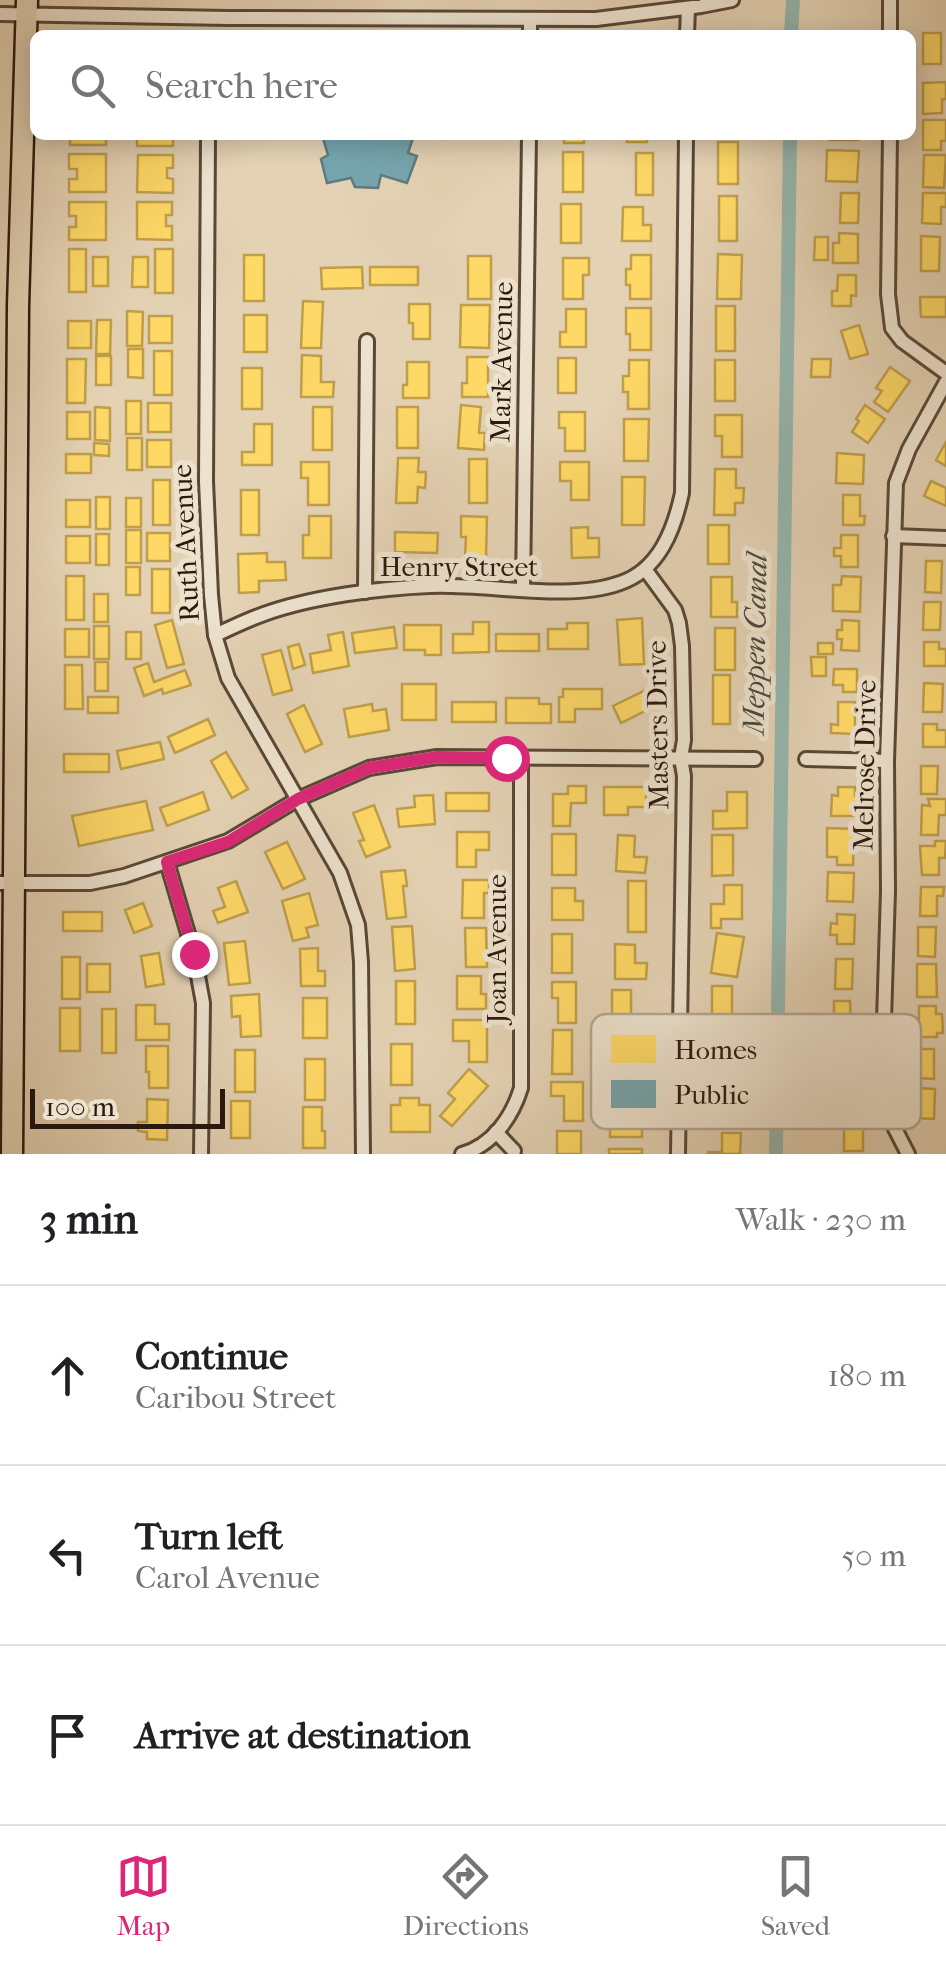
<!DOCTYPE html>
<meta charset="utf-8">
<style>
:root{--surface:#fff;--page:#f6f6f6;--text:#202124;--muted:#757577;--line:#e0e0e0;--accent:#db2777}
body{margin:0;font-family:"IM FELL French Canon",serif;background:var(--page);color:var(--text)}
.scale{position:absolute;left:30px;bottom:25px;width:195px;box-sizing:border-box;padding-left:10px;border:5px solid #2c190d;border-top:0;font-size:28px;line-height:35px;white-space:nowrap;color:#2c190d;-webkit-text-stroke:8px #ede2ce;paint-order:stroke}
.stop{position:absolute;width:30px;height:30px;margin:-22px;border:8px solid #db2777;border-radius:50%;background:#fff}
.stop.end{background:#db2777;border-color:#fff;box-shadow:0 2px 10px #0008}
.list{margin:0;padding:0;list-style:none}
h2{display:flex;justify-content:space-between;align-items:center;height:130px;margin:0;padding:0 40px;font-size:42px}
h2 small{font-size:32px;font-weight:400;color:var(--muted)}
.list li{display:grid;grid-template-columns:65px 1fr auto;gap:30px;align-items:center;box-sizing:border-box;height:180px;padding:0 40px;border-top:2px solid var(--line)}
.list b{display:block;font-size:38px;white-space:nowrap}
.list p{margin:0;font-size:32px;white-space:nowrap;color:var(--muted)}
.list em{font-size:32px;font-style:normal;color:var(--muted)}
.icon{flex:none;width:55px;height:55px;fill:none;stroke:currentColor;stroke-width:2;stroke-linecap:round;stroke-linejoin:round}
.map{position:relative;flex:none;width:946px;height:1154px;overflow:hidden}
.search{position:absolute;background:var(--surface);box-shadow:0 5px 25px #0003;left:30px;right:30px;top:30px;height:110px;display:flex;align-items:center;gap:25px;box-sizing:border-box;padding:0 35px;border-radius:15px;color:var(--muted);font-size:38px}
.sheet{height:670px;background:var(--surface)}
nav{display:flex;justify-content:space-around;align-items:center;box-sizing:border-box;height:140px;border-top:2px solid var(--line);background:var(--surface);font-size:28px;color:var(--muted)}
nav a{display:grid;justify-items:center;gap:5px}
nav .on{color:var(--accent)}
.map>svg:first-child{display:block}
.homes{fill:#ffd966;stroke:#c09f4b;stroke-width:2.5}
.public{fill:#76a5af;stroke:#607b7e;stroke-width:2.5}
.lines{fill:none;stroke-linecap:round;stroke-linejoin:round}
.canal{stroke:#95b7b0;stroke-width:14}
.street-casing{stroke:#5a4737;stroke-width:18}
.primary-casing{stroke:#2c190d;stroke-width:25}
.street{stroke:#ede2ce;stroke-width:12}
.primary{stroke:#e4d2b4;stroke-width:20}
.route{stroke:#db2777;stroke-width:12}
.labels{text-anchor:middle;stroke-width:10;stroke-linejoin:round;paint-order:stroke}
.street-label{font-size:28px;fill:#2c190d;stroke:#ede2ce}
.water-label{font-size:30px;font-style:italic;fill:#4c483e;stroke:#ede2ce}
.key{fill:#ede2ce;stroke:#b3a694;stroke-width:2.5}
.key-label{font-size:28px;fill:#2c190d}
</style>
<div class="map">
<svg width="946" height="1154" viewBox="0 0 946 1154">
<rect width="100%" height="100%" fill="#e4d2b4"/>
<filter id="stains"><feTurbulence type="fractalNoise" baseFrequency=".002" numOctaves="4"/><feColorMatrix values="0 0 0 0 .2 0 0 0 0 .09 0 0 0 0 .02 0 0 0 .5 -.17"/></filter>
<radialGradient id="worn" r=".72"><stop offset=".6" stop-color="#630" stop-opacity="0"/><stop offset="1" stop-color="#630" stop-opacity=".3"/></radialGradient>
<g class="homes">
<rect x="923" y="33" width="18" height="31"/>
<path d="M946 82V99H942V113L923 114V83Z"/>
<path d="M923 120H946V141H941V150H923Z"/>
<rect x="70" y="135" width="36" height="10"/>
<rect x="137" y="135" width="36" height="11"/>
<rect x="564" y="135" width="20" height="8"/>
<rect x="627" y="135" width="20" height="7"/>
<rect x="830" y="135" width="28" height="5"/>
<rect x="718" y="142" width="20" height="42"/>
<path d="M827 150 859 151 857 182 826 181Z"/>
<rect x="563" y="152" width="20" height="40"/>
<rect x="636" y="153" width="17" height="42"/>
<path d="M69 154H106V192H69V179H77V169H69Z"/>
<path d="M138 155H173V168H167V178L173 179V193L137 192Z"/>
<path d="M924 155H946L944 188 923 187Z"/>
<path d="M841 193H859L858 223H840Z"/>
<path d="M923 193H946V207H941V224L922 223Z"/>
<rect x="719" y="196" width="18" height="45"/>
<path d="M69 202H106V240H69V227H76V216H69Z"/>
<path d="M137 202H172V215H166V226H172V240L137 239Z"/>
<rect x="561" y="204" width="20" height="39"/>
<path d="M623 207H643V225H651V241H622Z"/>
<path d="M839 233 858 234V263H833V243H839Z"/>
<path d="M921 236 940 237 939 271H921Z"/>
<path d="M815 237H828V260H814Z"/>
<rect x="69" y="249" width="17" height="43"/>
<rect x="155" y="249" width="18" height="44"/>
<path d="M718 254 742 255 741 299H717Z"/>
<rect x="244" y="255" width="20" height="46"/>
<path d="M631 255H651V299H630V285H626V269H631Z"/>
<rect x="468" y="256" width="23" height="43"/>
<rect x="93" y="257" width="15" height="29"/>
<path d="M133 257H148V287H132Z"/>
<path d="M563 258H589V275H583V299H563Z"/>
<path d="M362 267 363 288 322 289 321 268Z"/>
<rect x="370" y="267" width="48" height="18"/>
<path d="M838 275H856V296L851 295V306H832V291H837Z"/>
<path d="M920 297H946V317H921Z"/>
<path d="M303 301 323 302 321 348H301Z"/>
<path d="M409 304H430V339H413V323H409Z"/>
<path d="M461 305H490L489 348 460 347Z"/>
<rect x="716" y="306" width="19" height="45"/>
<path d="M626 308H651V350H630V334H626Z"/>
<path d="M566 309H586V347H560V332H566Z"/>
<path d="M127 311 143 312 142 346H127Z"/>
<rect x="244" y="315" width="23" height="37"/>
<rect x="149" y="316" width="23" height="27"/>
<path d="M97 320H111L110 354H96Z"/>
<rect x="68" y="321" width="23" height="27"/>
<path d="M859 325 868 354 850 359 841 331Z"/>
<path d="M128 349H143V378L128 377Z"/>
<rect x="154" y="351" width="18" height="44"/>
<path d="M302 355 321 356V382H334L333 397H301Z"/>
<rect x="96" y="356" width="15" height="29"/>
<path d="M467 357H488V397H462V383H467Z"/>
<rect x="558" y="358" width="18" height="35"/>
<path d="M67 359H86L85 403H67Z"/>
<path d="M812 359H831L830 377H811Z"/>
<path d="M629 360H649V409H628V392H623V376H629Z"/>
<rect x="715" y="360" width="20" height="41"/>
<path d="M407 362H429V398H403V385H407Z"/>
<path d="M890 367 910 381 888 412 874 402 882 391 876 388Z"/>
<rect x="242" y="368" width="20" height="41"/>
<rect x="126" y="401" width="15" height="33"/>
<rect x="148" y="403" width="23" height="29"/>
<path d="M461 405 481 407 479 433H485L484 450 458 448Z"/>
<path d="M865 405 885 419 868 443 852 432 859 421 856 419Z"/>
<path d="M95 407 110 408V441L95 440Z"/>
<rect x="313" y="407" width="19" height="43"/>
<rect x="397" y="407" width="21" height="41"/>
<rect x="67" y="412" width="23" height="27"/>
<path d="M559 412H585V451H565V428H559Z"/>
<path d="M715 415H742V457H722V436H715Z"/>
<path d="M624 419H649L648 461H624Z"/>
<path d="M254 424H272V465H242V452H254Z"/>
<rect x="127" y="438" width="15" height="32"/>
<rect x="147" y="440" width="24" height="27"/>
<path d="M946 442V466L936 460Z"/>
<path d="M94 443 109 444V456L94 455Z"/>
<path d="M837 453 864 455 863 484 836 483Z"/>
<rect x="66" y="454" width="25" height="19"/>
<path d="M398 458H419L418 472H426L425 488 418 487 417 503H396Z"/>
<rect x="469" y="459" width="18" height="44"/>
<path d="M301 462H329V505H308V478H301Z"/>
<path d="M560 462H589V500H571V481H560Z"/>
<path d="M715 469H736V488H744L743 503H735V515H714Z"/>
<path d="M622 477H645L644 525H622Z"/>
<rect x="153" y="480" width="17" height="45"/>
<path d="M931 481 946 488V506L924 496Z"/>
<rect x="241" y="490" width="18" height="45"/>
<path d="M843 495H860V516H865L864 525H843Z"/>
<rect x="96" y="497" width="14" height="32"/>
<rect x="126" y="498" width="15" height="29"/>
<rect x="66" y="500" width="24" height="27"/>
<path d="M309 516H331V558H303V535H309Z"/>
<path d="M461 516 487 517 486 558 465 557 466 537H461Z"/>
<rect x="708" y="525" width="21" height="39"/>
<path d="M588 527V538H599V557L572 558 571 528Z"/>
<rect x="126" y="530" width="15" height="33"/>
<path d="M395 532 438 533 437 553 395 552Z"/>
<rect x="147" y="533" width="23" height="28"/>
<rect x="96" y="534" width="13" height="31"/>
<path d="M841 535H858V567H841V556H834V548H841Z"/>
<rect x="66" y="536" width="24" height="27"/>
<path d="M267 553V562H285L286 580 259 581V592L239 593 238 554Z"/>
<path d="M926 561H942L941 593 925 592Z"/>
<rect x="126" y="567" width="14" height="28"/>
<rect x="152" y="569" width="18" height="44"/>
<rect x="66" y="576" width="18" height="44"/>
<path d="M842 576 861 577 860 612 833 611V585H841Z"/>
<path d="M711 577H732V602H737V617H711Z"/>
<rect x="94" y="594" width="14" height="28"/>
<path d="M924 602H941L940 630H923Z"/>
<path d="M642 618 644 664 620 665 617 620Z"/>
<path d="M172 620 184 664 167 668 155 625Z"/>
<path d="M842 620 859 621V651L841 650 842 639H837V630H842Z"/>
<path d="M473 622H489V652L453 653V634H473Z"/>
<path d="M567 623H588V649H548V629H567Z"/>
<path d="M404 625H441V655H425V650H404Z"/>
<rect x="94" y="626" width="15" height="33"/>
<path d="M394 627 397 648 355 653 352 633Z"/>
<rect x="715" y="628" width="20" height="42"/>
<rect x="65" y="629" width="24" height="28"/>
<rect x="126" y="632" width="15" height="27"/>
<path d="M343 632 349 666 313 673 310 654 331 650 328 635Z"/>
<rect x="496" y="634" width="43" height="17"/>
<path d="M924 642H939V649H946V666H924Z"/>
<rect x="818" y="643" width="15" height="11"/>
<path d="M299 644 305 665 293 669 288 647Z"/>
<path d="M281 650 292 690 273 695 262 655Z"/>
<path d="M811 657H826V676H812Z"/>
<rect x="95" y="662" width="13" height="29"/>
<path d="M148 663 154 682 185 670 191 685 163 694 162 689 144 696 134 668Z"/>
<path d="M65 665H82L83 709H65Z"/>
<path d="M834 669H857V692H843V685H833Z"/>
<rect x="713" y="675" width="17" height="49"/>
<path d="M924 683 943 684 942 712H923Z"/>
<rect x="402" y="684" width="34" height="36"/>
<path d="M563 689H602V709H575V722H559V697H563Z"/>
<path d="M648 689 657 705 621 723 613 706Z"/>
<rect x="88" y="697" width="30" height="16"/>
<path d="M506 698H539V704H551V723H506Z"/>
<rect x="452" y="702" width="44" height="20"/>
<path d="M838 702H855V734L831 733V724L838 725Z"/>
<path d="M372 704 373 711 386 709 389 730 349 737 344 709Z"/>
<path d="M304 705 322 744 305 752 287 714Z"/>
<path d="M208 719 215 735 175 753 168 737Z"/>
<path d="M923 724H937V730H946V747H923Z"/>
<path d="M160 742 164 759 121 769 117 751Z"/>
<path d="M226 752 248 789 232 798 211 761Z"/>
<rect x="64" y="754" width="45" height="18"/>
<path d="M921 766H938L937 794H921Z"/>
<path d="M568 786H586V803H571L570 826H553V794H568Z"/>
<path d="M604 787H646V807H628V815H604Z"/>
<path d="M838 787H855V796H859L858 816H831L832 795 838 796Z"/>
<path d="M203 792 209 810 167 826 160 808Z"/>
<path d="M727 792H747V828L713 829V811H727Z"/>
<rect x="446" y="793" width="43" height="18"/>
<path d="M433 795 435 824 399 827 397 809 415 807 414 796Z"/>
<path d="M928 799H946V815H939L938 835H921L922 805 930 806Z"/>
<path d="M146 801 153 830 79 846 72 816Z"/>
<path d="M374 805 390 847 366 857 359 841 364 840 353 813Z"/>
<path d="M827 828 854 829 853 865H837V857H827Z"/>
<path d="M457 832H489V850H476V867H457Z"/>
<rect x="552" y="834" width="24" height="41"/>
<path d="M618 835 635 836 634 857H647L645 873 616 871Z"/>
<path d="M712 835H733V875L712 876Z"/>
<path d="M935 841H946L945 858H939V875H922L920 846H935Z"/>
<path d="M287 842 305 879 283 889 265 852Z"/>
<path d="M405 870 407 886H403L406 917 387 919 381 872Z"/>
<path d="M828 872 854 873 853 902 827 901Z"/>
<path d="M463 880H489V893H484V918H462Z"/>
<path d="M236 881 248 912 218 923 213 911 225 907 218 888Z"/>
<rect x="628" y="881" width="18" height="51"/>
<path d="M724 885H742V919H721V928H711V904H724Z"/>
<path d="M921 887H944L943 896H937V916H920Z"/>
<path d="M552 888H575V901H583V920H552Z"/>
<path d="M309 893 318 925 306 928 309 937 293 941 282 901Z"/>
<path d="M143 903 152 926 134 933 125 910Z"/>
<rect x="63" y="912" width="39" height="19"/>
<path d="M837 914 855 915 854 944H837V935H830L831 923 837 924Z"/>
<path d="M412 926 415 969 395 971 392 927Z"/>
<path d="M918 927H936L935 957 918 956Z"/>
<path d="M465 928H486L487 967H466Z"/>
<path d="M717 933 744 937 737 977 711 973Z"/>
<rect x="552" y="934" width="20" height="39"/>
<path d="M245 941 250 983 229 985 224 943Z"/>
<path d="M615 944 635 945V963H647L646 979H615Z"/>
<path d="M318 948V971H325V986H301L300 949Z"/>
<path d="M159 953 164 984 146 987 141 956Z"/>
<rect x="62" y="957" width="18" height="42"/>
<path d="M836 959H853L852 989H835Z"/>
<rect x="87" y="964" width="23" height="28"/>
<path d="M917 964H936L937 997H917Z"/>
<path d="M457 976H481V994H486V1009H457Z"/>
<rect x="396" y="981" width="19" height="43"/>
<path d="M552 982H576V1023H558V998H552Z"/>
<rect x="712" y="986" width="20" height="38"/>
<path d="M612 990H631V1021H645V1037L612 1036Z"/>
<path d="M259 994 261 1036 241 1037 240 1016 232 1017 231 996Z"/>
<rect x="303" y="998" width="24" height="40"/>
<path d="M834 1001H850L851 1033H834Z"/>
<path d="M136 1005H155V1024H169V1040H136Z"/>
<path d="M919 1006H936V1014H942L943 1033H937V1037H919Z"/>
<rect x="60" y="1008" width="20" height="43"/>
<rect x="102" y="1009" width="14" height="44"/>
<path d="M453 1020H487V1062H469V1041H453Z"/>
<path d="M553 1030H572V1074H552Z"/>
<rect x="391" y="1044" width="21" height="41"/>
<path d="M146 1046H168V1088H149V1072H146Z"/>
<path d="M918 1049H934V1079L917 1078Z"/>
<rect x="235" y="1050" width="20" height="42"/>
<rect x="305" y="1059" width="20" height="41"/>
<path d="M469 1069 488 1086 452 1126 440 1116 455 1099 448 1093Z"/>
<path d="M551 1082H583V1121H564V1096H551Z"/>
<path d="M917 1088 935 1089 934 1119 915 1118Z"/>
<path d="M400 1098H419V1105H430V1132H391V1105H400Z"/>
<path d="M147 1099 168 1100 167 1140 147 1139V1132L138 1131V1122H147Z"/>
<path d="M610 1100H628V1121H642V1137H610Z"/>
<rect x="231" y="1101" width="19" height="37"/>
<path d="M303 1107H322V1131H325V1148H303Z"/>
<rect x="844" y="1122" width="19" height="29"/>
<rect x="557" y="1131" width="24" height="23"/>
<path d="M722 1133H741L740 1154H708V1152H722Z"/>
<rect x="609" y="1149" width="33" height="5"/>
</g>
<path class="public" d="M322 135H414L408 153 417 156 407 183 381 175 378 188 355 187 351 178 327 183 321 159 328 155Z"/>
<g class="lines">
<g class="canal">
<path d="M791 35 793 0"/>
<path d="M776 1154 790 135"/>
</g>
<defs>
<g id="street">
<path d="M0 14 228 18 596 19 701 6 732 0"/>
<path d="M530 35V19"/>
<path d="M687 35 688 8"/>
<path d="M890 35V0"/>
<path d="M208 135 206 481 211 595 215 635 228 678 340 873 358 925 361 962 363 1154"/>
<path d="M890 135 888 294 892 328 902 341 946 373"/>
<path d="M893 536 946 538"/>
<path d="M645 569 675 610 679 623 682 646 684 740 681 758 684 776 678 1154"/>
<path d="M523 589 529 135"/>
<path d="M365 592 367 341"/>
<path d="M215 635C231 628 247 620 264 614 311 597 379 588 430 586 486 583 568 602 620 583 659 570 674 530 682 493L686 135"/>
<path d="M806 759 887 761"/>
<path d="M167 862 194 954 203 1003 201 1154"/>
<path d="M0 883H90L124 876 228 841 298 799 369 768 437 757 755 759"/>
<path d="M496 1132 514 1151"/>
<path d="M462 1154C493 1145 512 1117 521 1088V758"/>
<path d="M908 1154 888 1115 882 1085 888 891 887 761 896 483 909 449 946 382"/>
</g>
<path id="primary" d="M12 1154 18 306 27 0"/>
</defs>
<use href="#street" class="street-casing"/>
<use href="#primary" class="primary-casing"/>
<use href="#street" class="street"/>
<use href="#primary" class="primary"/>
</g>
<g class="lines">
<path class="route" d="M194 954 167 862 228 842 298 799 369 768 437 757 506 758"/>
</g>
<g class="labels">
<g class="street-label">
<text transform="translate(501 362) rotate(-89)" y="10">Mark Avenue</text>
<text transform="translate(185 543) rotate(-93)" y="10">Ruth Avenue</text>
<text x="459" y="576">Henry Street</text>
<text transform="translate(657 725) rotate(-91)" y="10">Masters Drive</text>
<text transform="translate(864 765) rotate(-89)" y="10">Melrose Drive</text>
<text transform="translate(496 949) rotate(-90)" y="10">Joan Avenue</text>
</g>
<g class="water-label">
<text transform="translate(755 644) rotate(-89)" y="10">Meppen Canal</text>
</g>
</g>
<rect x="591" y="1014" width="330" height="115" rx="15" class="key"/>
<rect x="611" y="1035" width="45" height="28" fill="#ffd966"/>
<rect x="611" y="1080" width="45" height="28" fill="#76a5af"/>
<g class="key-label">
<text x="674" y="1059">Homes</text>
<text x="674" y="1104">Public</text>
</g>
<rect width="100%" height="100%" filter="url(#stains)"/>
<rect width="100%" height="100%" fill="url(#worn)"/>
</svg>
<div class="scale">100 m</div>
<div class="stop" style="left:506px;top:758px"></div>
<div class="stop end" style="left:194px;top:954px"></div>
<div class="search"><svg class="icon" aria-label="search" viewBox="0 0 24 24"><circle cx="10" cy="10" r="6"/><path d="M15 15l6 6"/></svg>Search here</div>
</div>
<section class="sheet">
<h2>3 min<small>Walk · 230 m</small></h2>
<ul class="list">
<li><svg class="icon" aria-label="ahead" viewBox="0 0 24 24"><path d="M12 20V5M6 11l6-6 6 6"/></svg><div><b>Continue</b><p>Caribou Street</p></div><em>180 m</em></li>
<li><svg class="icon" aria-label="left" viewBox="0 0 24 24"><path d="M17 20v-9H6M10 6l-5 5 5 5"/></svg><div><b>Turn left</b><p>Carol Avenue</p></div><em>50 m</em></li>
<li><svg class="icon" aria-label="arrive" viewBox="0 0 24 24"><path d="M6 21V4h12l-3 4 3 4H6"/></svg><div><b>Arrive at destination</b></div></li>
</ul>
</section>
<nav>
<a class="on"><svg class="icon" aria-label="map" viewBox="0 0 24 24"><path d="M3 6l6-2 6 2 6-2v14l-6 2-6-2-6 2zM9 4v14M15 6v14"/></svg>Map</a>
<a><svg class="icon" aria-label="directions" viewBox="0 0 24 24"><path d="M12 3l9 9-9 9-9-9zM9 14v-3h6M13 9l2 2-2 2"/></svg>Directions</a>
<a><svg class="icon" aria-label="saved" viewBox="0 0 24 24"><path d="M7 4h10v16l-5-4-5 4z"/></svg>Saved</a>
</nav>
